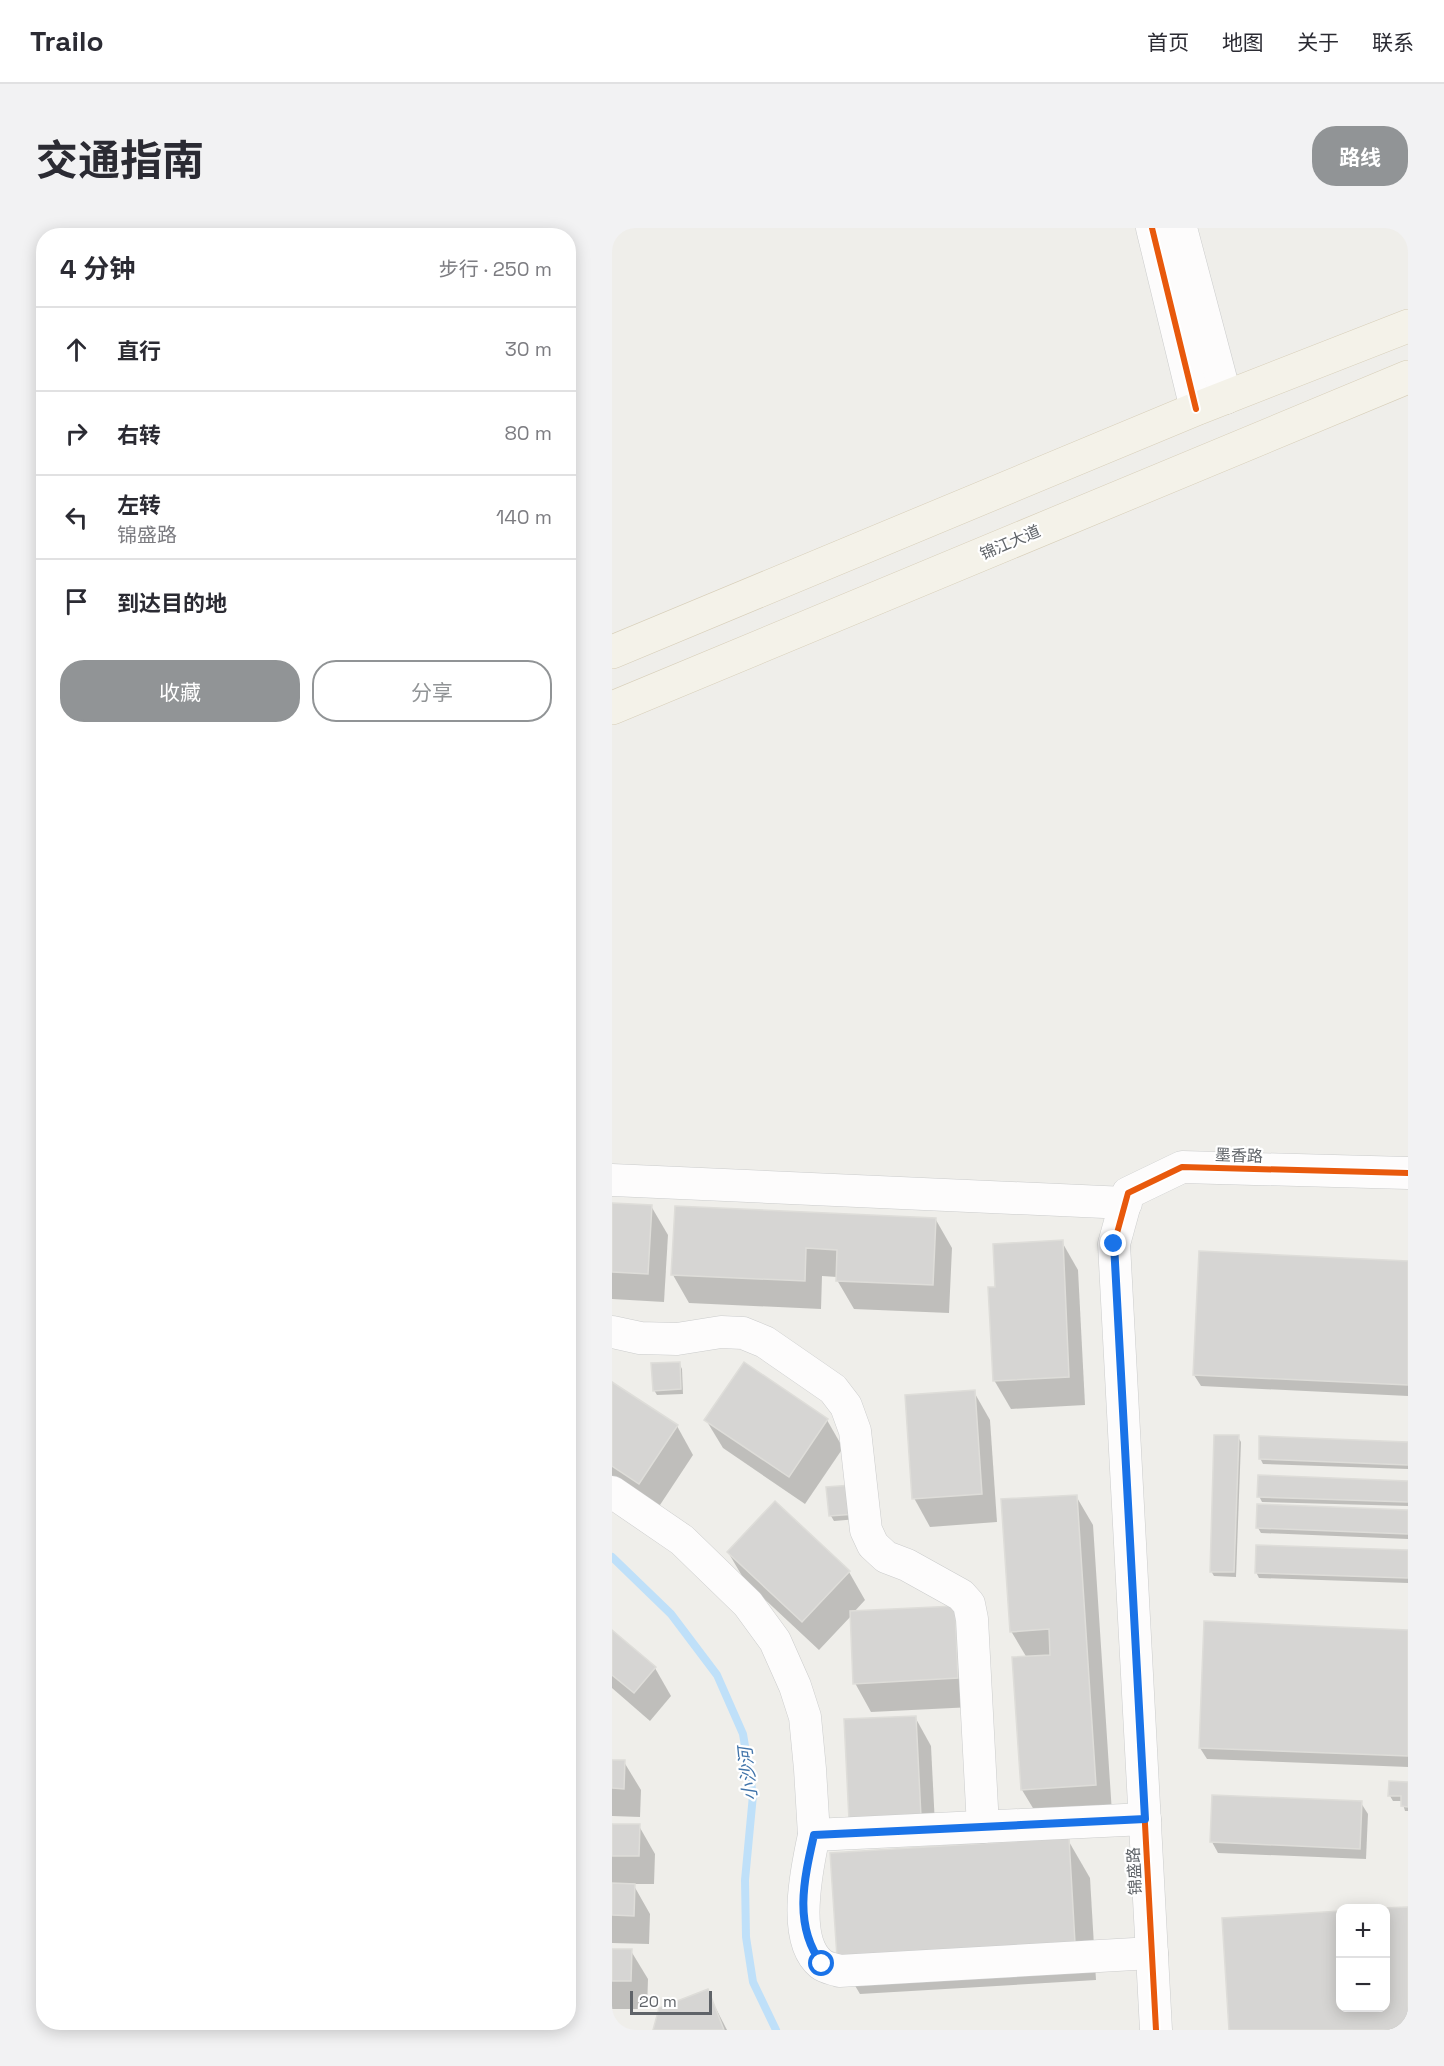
<!DOCTYPE html>
<html lang="zh">
<meta charset="utf-8">
<style>
:root{--surface:#fff;--page:#f2f2f3;--text:#2b2b33;--muted:#7c7c81;--line:#e1e1e2;--accent:#919496}
body{margin:0;font-family:"Space Grotesk","Noto Sans SC",sans-serif;background:var(--page);color:var(--text)}
.controls{position:absolute;right:18px;bottom:18px;display:grid;overflow:hidden;border-radius:12px;box-shadow:0 3px 15px #0003}
.controls button{width:54px;height:54px;display:grid;place-items:center;padding:0;border:0;border-bottom:2px solid var(--line);background:var(--surface);color:var(--text);font:30px sans-serif}
.scale{position:absolute;left:18px;bottom:15px;width:82px;box-sizing:border-box;padding-left:6px;border:3px solid #5f6368;border-top:0;font-size:16px;line-height:21px;white-space:nowrap;color:#5f6368;-webkit-text-stroke:4px #fff;paint-order:stroke}
.stop{position:absolute;width:18px;height:18px;margin:-14px;border:4px solid #1a73e8;border-radius:50%;background:#fff}
.stop.end{background:#1a73e8;border-color:#fff;box-shadow:0 2px 6px #0008}
.list{margin:0;padding:0;list-style:none}
h2{display:flex;justify-content:space-between;align-items:center;height:78px;margin:0;padding:0 24px;font-size:26px}
h2 small{font-size:20px;font-weight:400;color:var(--muted)}
.list li{display:grid;grid-template-columns:39px 1fr auto;gap:18px;align-items:center;box-sizing:border-box;height:84px;padding:0 24px;border-top:2px solid var(--line)}
.list b{display:block;font-size:22px;white-space:nowrap}
.list p{margin:0;font-size:20px;white-space:nowrap;color:var(--muted)}
.list em{font-size:20px;font-style:normal;color:var(--muted)}
.actions{display:flex;gap:12px;padding:18px 24px}
.actions a{flex:1;padding:14px 0;border:2px solid var(--accent);border-radius:24px;text-align:center;font-size:21px;color:var(--accent)}
.actions .main{background:var(--accent);color:#fff}
.icon{flex:none;width:33px;height:33px;fill:none;stroke:currentColor;stroke-width:2;stroke-linecap:round;stroke-linejoin:round}
.map{position:relative;flex:none;width:796px;height:1802px;overflow:hidden;border-radius:24px}
header{display:flex;align-items:center;gap:36px;box-sizing:border-box;height:84px;padding:0 30px;background:var(--surface);border-bottom:2px solid var(--line)}
header strong{font-size:28px}
nav{display:flex;gap:33px;margin-inline-start:auto;font-size:21px}
.intro{display:flex;align-items:center;justify-content:space-between;box-sizing:border-box;height:144px;padding:0 36px}
h1{margin:0;font-size:42px}
.button{padding:15px 27px;border-radius:24px;background:var(--accent);color:#fff;font-size:21px;font-weight:700}
main{display:flex;gap:36px;padding:0 36px}
aside{flex:1;background:var(--surface);border-radius:24px;box-shadow:0 3px 15px #0003}
.map>svg:first-child{display:block}
.shadow{fill:#0003}
.lines{fill:none;stroke-linecap:round;stroke-linejoin:round}
.stream{stroke:#bfe0f9;stroke-width:8}
.building{fill:#d6d5d3;stroke:#deddd9;stroke-width:1.5}
.minor-casing{stroke:#cbcccc;stroke-width:33}
.major-casing{stroke:#d7ceb8;stroke-width:34}
.minor{stroke:#fdfcfc;stroke-width:32}
.major{stroke:#f4f2e9;stroke-width:33}
.cycleway-casing{stroke:#fff;stroke-width:10}
.cycleway{stroke:#e8590c;stroke-width:6}
.route{stroke:#1a73e8;stroke-width:8}
.labels{text-anchor:middle;stroke-width:4.5;stroke-linejoin:round;paint-order:stroke}
.street-label{font-size:16px;fill:#5f6368;stroke:#fff}
.water-label{font-size:18px;font-style:italic;fill:#4174aa;stroke:#fff}
</style>
<header>
<strong>Trailo</strong>
<nav><a>首页</a><a>地图</a><a>关于</a><a>联系</a></nav>
</header>
<div class="intro"><h1>交通指南</h1><a class="button">路线</a></div>
<main>
<aside>
<h2>4 分钟<small>步行 · 250 m</small></h2>
<ul class="list">
<li><svg class="icon" aria-label="ahead" viewBox="0 0 24 24"><path d="M12 20V5M6 11l6-6 6 6"/></svg><div><b>直行</b></div><em>30 m</em></li>
<li><svg class="icon" aria-label="right" viewBox="0 0 24 24"><path d="M7 20v-9h11M14 6l5 5-5 5"/></svg><div><b>右转</b></div><em>80 m</em></li>
<li><svg class="icon" aria-label="left" viewBox="0 0 24 24"><path d="M17 20v-9H6M10 6l-5 5 5 5"/></svg><div><b>左转</b><p>锦盛路</p></div><em>140 m</em></li>
<li><svg class="icon" aria-label="arrive" viewBox="0 0 24 24"><path d="M6 21V4h12l-3 4 3 4H6"/></svg><div><b>到达目的地</b></div></li>
</ul>
<div class="actions"><a class="main">收藏</a><a>分享</a></div>
</aside>
<div class="map">
<svg width="796" height="1802" viewBox="0 0 796 1802">
<rect width="100%" height="100%" fill="#efeeea"/>
<g class="shadow">
<path d="M0 976 39 978 56 1007 52 1074 0 1071Z"/>
<path d="M324 992 340 1020 337 1085 242 1081 225 1052V1049L210 1048 209 1081 77 1075 61 1047Z"/>
<path d="M450 1014 466 1042 473 1177 399 1181 382 1152 385 1060Z"/>
<path d="M796 1035V1168L589 1158 582 1147Z"/>
<path d="M67 1135 70 1141 71 1166 45 1167 42 1162Z"/>
<path d="M0 1156 65 1198 81 1227 44 1283 0 1255Z"/>
<path d="M362 1164 378 1192 385 1294 318 1299 302 1270Z"/>
<path d="M94 1192H215L231 1220 193 1276 111 1220Z"/>
<path d="M626 1209 629 1214 624 1349 602 1348 599 1343Z"/>
<path d="M796 1215V1241L651 1236 648 1230Z"/>
<path d="M796 1254V1278L650 1274 647 1268Z"/>
<path d="M216 1261 246 1291 222 1293 219 1288Z"/>
<path d="M464 1268 481 1297 500 1585 427 1590 410 1562 415 1430 399 1403Z"/>
<path d="M796 1283V1311L649 1305 646 1300Z"/>
<path d="M116 1324 237 1344 253 1372 242 1384 342 1380 361 1479 259 1484 243 1455 240 1387 207 1422 133 1353Z"/>
<path d="M796 1324V1355L647 1350 644 1344Z"/>
<path d="M796 1403V1539L595 1531 588 1520Z"/>
<path d="M0 1404 43 1440 59 1468 38 1493 0 1460Z"/>
<path d="M303 1489 319 1518 324 1617 255 1620 239 1592Z"/>
<path d="M0 1534H12L29 1562 28 1589 0 1588Z"/>
<path d="M796 1555V1583H793L790 1573H781L778 1568Z"/>
<path d="M749 1575 756 1586 754 1631 606 1625 600 1614Z"/>
<path d="M0 1597 27 1598 43 1626 42 1656H21L38 1686 37 1716 0 1715Z"/>
<path d="M456 1612 478 1650 484 1752 248 1766 226 1729Z"/>
<path d="M796 1680V1802H618L612 1692 728 1685V1780H774V1682Z"/>
<path d="M0 1722 19 1723 36 1751 35 1781H0Z"/>
<path d="M95 1763 115 1802H43Z"/>
</g>
<g class="lines">
<path class="stream" d="M0 1329 59 1386 105 1447 131 1506 141 1567 133 1652 134 1709 141 1754 164 1802"/>
</g>
<g class="building">
<path d="M0 975 40 977 36 1046 0 1044Z"/>
<path d="M63 978 324 990 321 1057 224 1053 225 1022 194 1020 193 1053 59 1047Z"/>
<path d="M451 1012 457 1149 381 1153 376 1059H383L381 1016Z"/>
<path d="M587 1023 796 1033V1157L581 1147Z"/>
<path d="M68 1134 69 1161 41 1163 39 1135Z"/>
<path d="M132 1134 216 1191 177 1249 92 1192Z"/>
<path d="M0 1154 66 1197 27 1256 0 1238Z"/>
<path d="M363 1162 370 1266 300 1271 293 1167Z"/>
<path d="M602 1207H627L622 1344H598Z"/>
<path d="M647 1208 796 1214V1237L647 1231Z"/>
<path d="M646 1247 796 1253V1274L645 1269Z"/>
<path d="M240 1257 244 1286 217 1288 214 1259Z"/>
<path d="M465 1267 484 1557 409 1562 400 1429 438 1427 437 1401 398 1404 389 1271Z"/>
<path d="M163 1273 238 1343 190 1394 115 1324Z"/>
<path d="M645 1276 796 1282V1306L644 1300Z"/>
<path d="M644 1317 796 1322V1350L643 1345Z"/>
<path d="M343 1378 346 1450 241 1456 238 1383Z"/>
<path d="M592 1393 796 1402V1528L587 1520Z"/>
<path d="M0 1402 44 1439 22 1465 0 1447Z"/>
<path d="M304 1488 309 1589 237 1592 232 1491Z"/>
<path d="M0 1532H13L12 1561 0 1560Z"/>
<path d="M777 1553 796 1554V1579L789 1578V1568H776Z"/>
<path d="M600 1567 750 1573 748 1621 598 1614Z"/>
<path d="M0 1596H28L27 1628H0Z"/>
<path d="M457 1610 463 1715 225 1729 218 1625Z"/>
<path d="M0 1655 23 1656 22 1688 0 1687Z"/>
<path d="M796 1679V1802H617L610 1690 728 1683V1780H774V1680H769Z"/>
<path d="M0 1721H20L19 1753H0Z"/>
<path d="M96 1761 112 1802H41L47 1780Z"/>
</g>
<g class="lines">
<defs>
<g id="minor">
<path d="M540 0 584 181"/>
<path d="M569 0 614 170"/>
<path d="M0 952 514 975"/>
<path d="M0 1104 28 1110 65 1111 109 1104 131 1105 153 1114 221 1161 234 1178 243 1203 254 1302 261 1317 274 1329 295 1337 349 1367 357 1376 360 1391 371 1599"/>
<path d="M0 1264 70 1312 136 1376 163 1413 183 1458 193 1489 198 1541 202 1607 533 1591"/>
<path d="M202 1607C195 1639 179 1712 209 1736 214 1740 222 1741 227 1743L540 1725"/>
<path d="M544 1802 502 1016 516 965 570 939 796 945"/>
</g>
<g id="major">
<path d="M0 424 584 181 796 98"/>
<path d="M0 480 796 149"/>
</g>
</defs>
<use href="#minor" class="minor-casing"/>
<use href="#major" class="major-casing"/>
<use href="#minor" class="minor"/>
<use href="#major" class="major"/>
<defs>
<g id="cycleway">
<path d="M540 0 584 181"/>
<path d="M544 1802 502 1016 516 965 570 939 796 945"/>
</g>
</defs>
<use href="#cycleway" class="cycleway-casing"/>
<use href="#cycleway" class="cycleway"/>
</g>
<g class="lines">
<path class="route" d="M210 1736C181 1698 192 1651 202 1607L533 1591 502 1016"/>
</g>
<g class="labels">
<g class="street-label">
<text transform="translate(398 314) rotate(-23)" y="6">锦江大道</text>
<text transform="translate(627 927) rotate(2)" y="6">墨香路</text>
<text transform="translate(522 1643) rotate(-93)" y="6">锦盛路</text>
</g>
<g class="water-label">
<text transform="translate(136 1546) rotate(-96)" y="6">小沙河</text>
</g>
</g>
</svg>
<div class="controls">
<button>+</button>
<button>−</button>
</div>
<div class="scale">20 m</div>
<div class="stop" style="left:210px;top:1736px"></div>
<div class="stop end" style="left:502px;top:1016px"></div>
</div>
</main>
